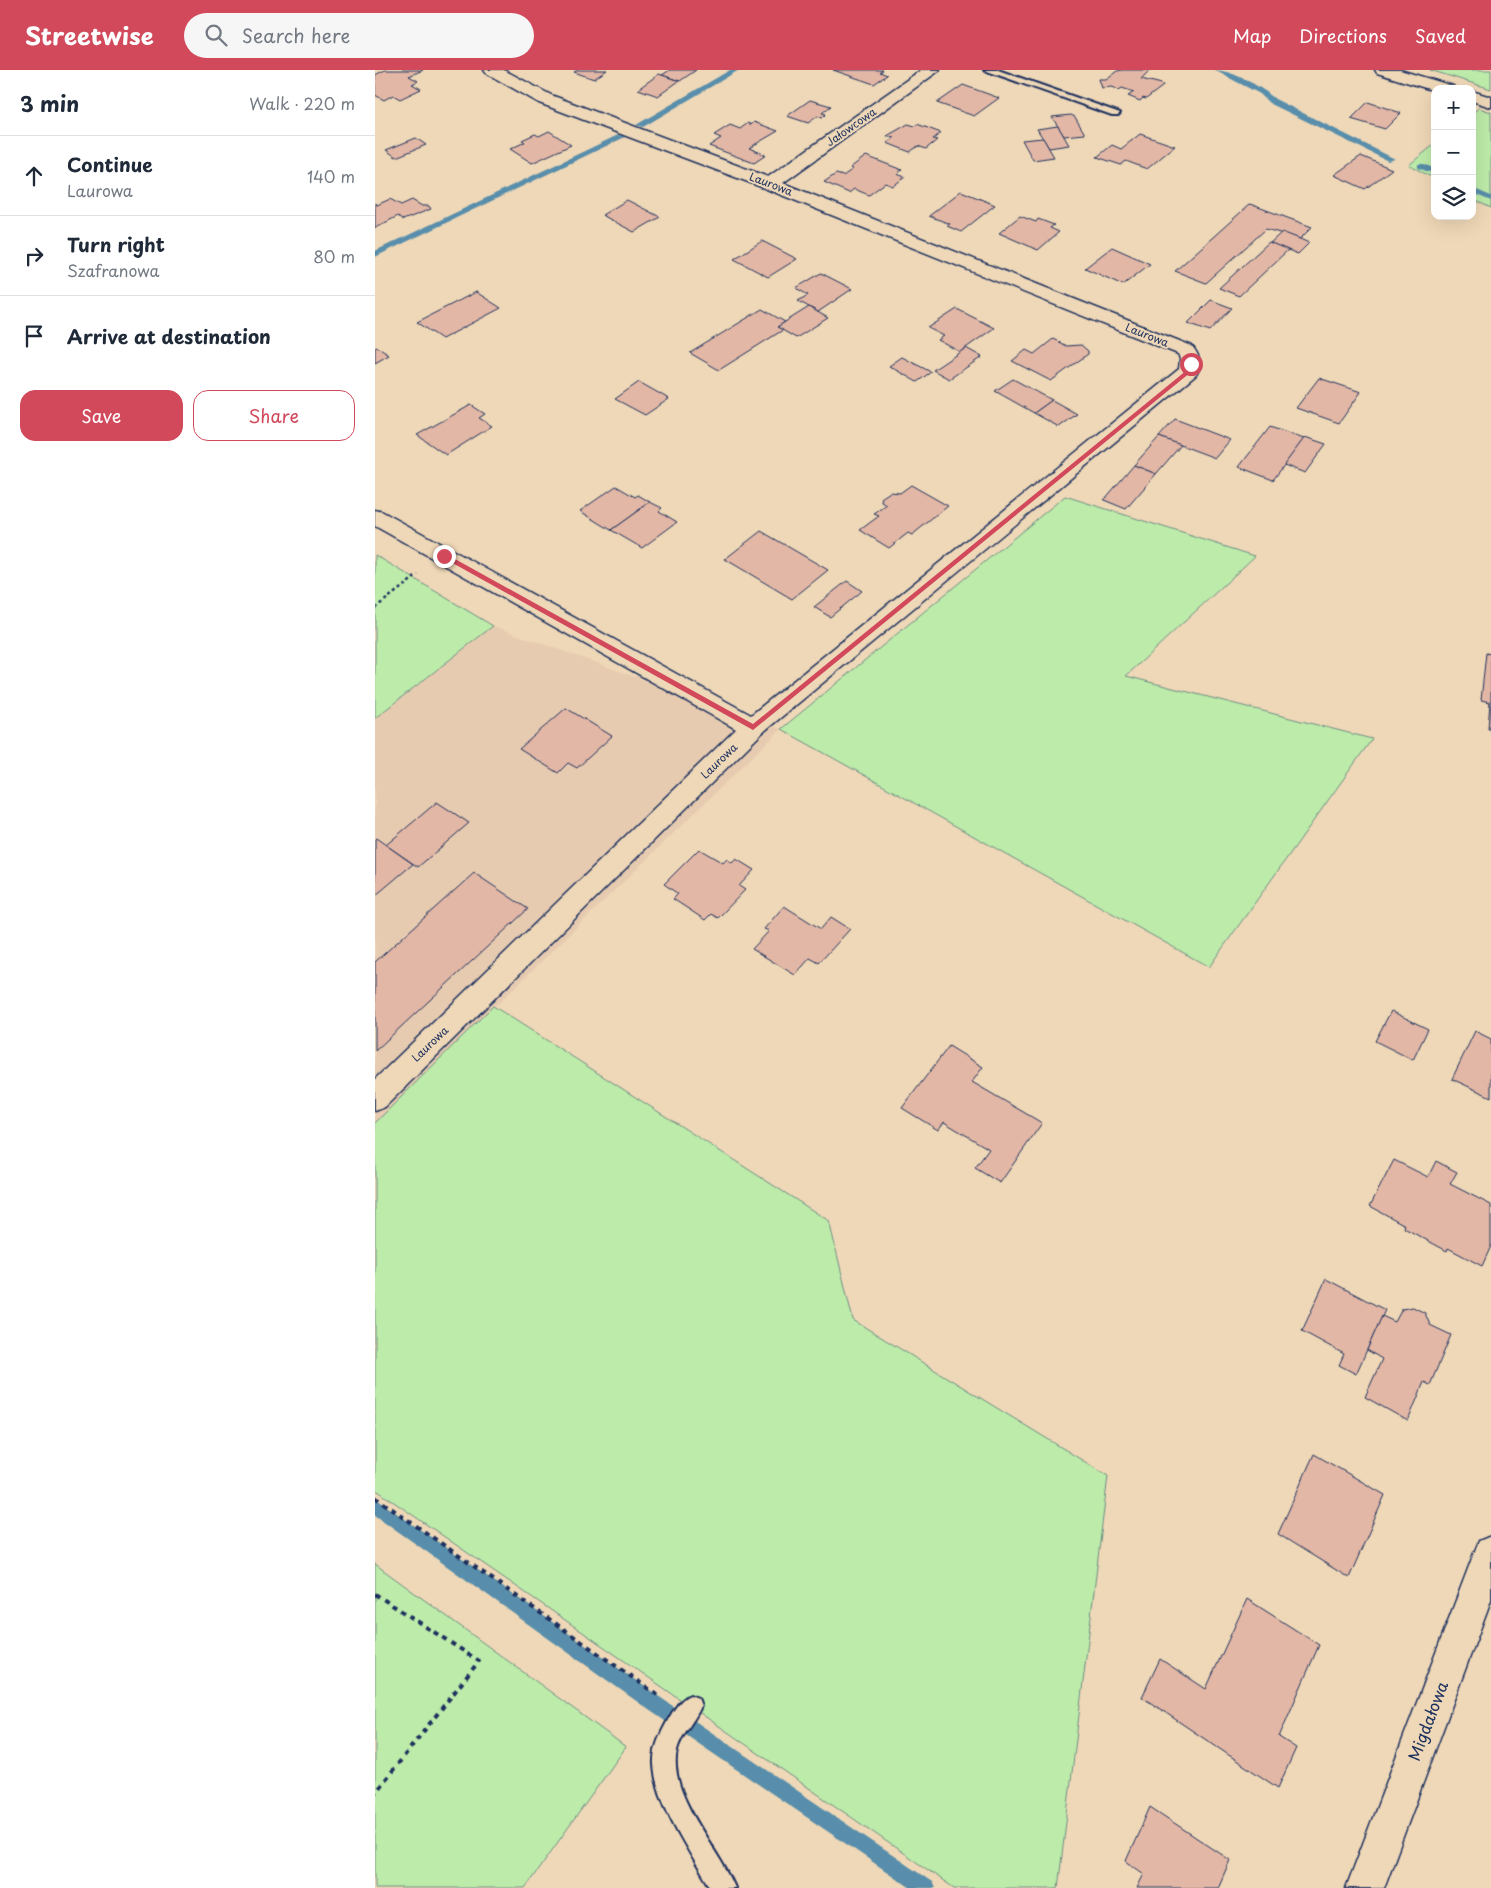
<!DOCTYPE html>
<meta charset="utf-8">
<style>
:root{--surface:#fff;--page:#f6f6f7;--text:#1f2937;--muted:#747a83;--line:#e0e1e3;--accent:#d1495b}
body{margin:0;font-family:"Playpen Sans",sans-serif;background:var(--page);color:var(--text)}
.controls{position:absolute;right:15px;top:15px;display:grid;overflow:hidden;border-radius:10px;box-shadow:0 5px 20px #0002}
.controls button{width:45px;height:45px;display:grid;place-items:center;padding:0;border:0;border-bottom:1px solid var(--line);background:var(--surface);color:var(--text);font:25px sans-serif}
.stop{position:absolute;width:15px;height:15px;margin:-11px;border:4px solid #d1495b;border-radius:50%;background:#fff}
.stop.end{background:#d1495b;border-color:#fff;box-shadow:0 1px 5px #0008}
.list{margin:0;padding:0;list-style:none}
h2{display:flex;justify-content:space-between;align-items:center;height:65px;margin:0;padding:0 20px;font-size:21px}
h2 small{font-size:16px;font-weight:400;color:var(--muted)}
.list li{display:grid;grid-template-columns:32px 1fr auto;gap:15px;align-items:center;box-sizing:border-box;height:80px;padding:0 20px;border-top:1px solid var(--line)}
.list b{display:block;font-size:19px;white-space:nowrap}
.list p{margin:0;font-size:16px;white-space:nowrap;color:var(--muted)}
.list em{font-size:16px;font-style:normal;color:var(--muted)}
.actions{display:flex;gap:10px;padding:15px 20px}
.actions a{flex:1;padding:11px 0;border:1px solid var(--accent);border-radius:15px;text-align:center;font-size:18px;color:var(--accent)}
.actions .main{background:var(--accent);color:#fff}
.icon{flex:none;width:28px;height:28px;fill:none;stroke:currentColor;stroke-width:2;stroke-linecap:round;stroke-linejoin:round}
.map{position:relative;flex:none;width:1116px;height:1818px;overflow:hidden}
header{display:flex;align-items:center;gap:30px;box-sizing:border-box;height:70px;padding:0 25px;background:var(--accent);color:#fff}
header strong{font-size:24px}
nav{display:flex;gap:28px;margin-inline-start:auto;font-size:18px}
.search{width:350px;height:45px;background:var(--page);display:flex;align-items:center;gap:12px;box-sizing:border-box;padding:0 18px;border-radius:28px;color:var(--muted);font-size:19px}
main{display:flex}
aside{flex:1;background:var(--surface)}
.map>svg:first-child{display:block}
.built{fill:#e7cbb0}
.green{fill:#bdeba9;stroke:#6c8d84}
.lines{fill:none;stroke-linecap:round;stroke-linejoin:round}
.stream{fill:#588eab;fill-rule:evenodd}
.building{fill:#e3b7a5;stroke:#1b2f5e}
.lane-casing{stroke:#1b2f5e;stroke-width:4}
.street-casing{stroke:#1b2f5e;stroke-width:3}
.secondary-casing{stroke:#1b2f5e;stroke-width:3}
.path-far1{stroke:#1b2f5e;stroke-width:2.5;stroke-dasharray:3 3;stroke-linecap:butt}
.path{stroke:#1b2f5e;stroke-width:4;stroke-dasharray:5 5;stroke-linecap:butt}
.lane{fill:#efd8b7;fill-rule:evenodd}
.street{fill:#efd8b7;fill-rule:evenodd}
.secondary{fill:#efd8b7;fill-rule:evenodd}
.route{fill:#d1495b}
.labels{text-anchor:middle;stroke-width:4;stroke-linejoin:round;paint-order:stroke}
.far-street-label{font-size:11px;fill:#1b2f5e;stroke:#efd8b7}
.near-street-label{font-size:16px;fill:#1b2f5e;stroke:#efd8b7}
</style>
<header>
<strong>Streetwise</strong>
<div class="search"><svg class="icon" aria-label="search" viewBox="0 0 24 24"><circle cx="10" cy="10" r="6"/><path d="M15 15l6 6"/></svg>Search here</div>
<nav><a>Map</a><a>Directions</a><a>Saved</a></nav>
</header>
<main>
<aside>
<h2>3 min<small>Walk · 220 m</small></h2>
<ul class="list">
<li><svg class="icon" aria-label="ahead" viewBox="0 0 24 24"><path d="M12 20V5M6 11l6-6 6 6"/></svg><div><b>Continue</b><p>Laurowa</p></div><em>140 m</em></li>
<li><svg class="icon" aria-label="right" viewBox="0 0 24 24"><path d="M7 20v-9h11M14 6l5 5-5 5"/></svg><div><b>Turn right</b><p>Szafranowa</p></div><em>80 m</em></li>
<li><svg class="icon" aria-label="arrive" viewBox="0 0 24 24"><path d="M6 21V4h12l-3 4 3 4H6"/></svg><div><b>Arrive at destination</b></div></li>
</ul>
<div class="actions"><a class="main">Save</a><a>Share</a></div>
</aside>
<div class="map">
<svg width="1116" height="1818" viewBox="0 0 1116 1818">
<rect width="100%" height="100%" fill="#efd8b7"/>
<filter id="ink" filterUnits="userSpaceOnUse"><feTurbulence type="fractalNoise" baseFrequency=".02" numOctaves="2"/><feDisplacementMap in="SourceGraphic" scale="10" xChannelSelector="R" yChannelSelector="G"/><feConvolveMatrix kernelMatrix="1 2 1 2 8 2 1 2 1" color-interpolation-filters="sRGB"/></filter>
<g filter="url(#ink)">
<path class="built" d="M118 556 406 659 0 1053V648Z"/>
<g class="green">
<path d="M1055 0H1116V19Z"/>
<path d="M1104 38 1116 42V138L1097 129V43Z"/>
<path d="M1060 74V109L1034 95Z"/>
<path d="M690 426 880 486 751 606 997 669 834 897 406 659Z"/>
<path d="M0 485 118 556 0 648Z"/>
<path d="M118 936 454 1151 478 1250 733 1406 683 1818H579L0 1419V1053Z"/>
<path d="M0 1494 251 1677 150 1818H0Z"/>
</g>
<g class="lines">
<g class="stream">
<path d="M355 0H364L268 57 261 55Z"/>
<path d="M839 0C857 0 887 17 900 29L1020 89 1013 91 894 33 885 24Z"/>
<path d="M243 65 250 67 0 187V181Z"/>
<path d="M1043 94H1049L1060 99V104L1043 98Z"/>
<path d="M1097 118 1116 126V131L1097 123Z"/>
<path d="M0 1428 286 1628 557 1812 560 1818H536L274 1640 0 1445Z"/>
</g>
</g>
<g class="building">
<path d="M10 0H48L34 6 43 11 37 14 46 19 25 29 18 25 9 30 0 25V5Z"/>
<path d="M202 0H232L219 9 199 2Z"/>
<path d="M295 0H321L305 11 287 5Z"/>
<path d="M458 0H508L505 2 512 5 499 14Z"/>
<path d="M748 0H775L766 9 787 14 788 16 771 29 768 28 765 31 753 26 759 22 747 18 744 20 736 17 727 18 724 9H731L742 1Z"/>
<path d="M284 4 304 11 283 26 263 19Z"/>
<path d="M588 15 624 28 599 46 562 33Z"/>
<path d="M435 30 456 36 447 43 451 44 447 48 443 46 433 53 412 46Z"/>
<path d="M993 32 1026 43 1010 59 976 49Z"/>
<path d="M696 45 700 47 710 64 689 66 677 47Z"/>
<path d="M379 52 403 61 374 78 391 85 379 93 334 76 346 68 339 65 355 55 365 59 373 53 376 55Z"/>
<path d="M533 54 540 56 542 54 566 63 558 69 562 70 551 79 543 76 535 82 512 73 519 68 512 66Z"/>
<path d="M683 56 694 75 674 78 662 59Z"/>
<path d="M174 61 196 75 157 93 135 79 150 72 147 70 160 64 164 66Z"/>
<path d="M765 64 800 76 772 99 751 91 746 95 722 87 737 75 746 79Z"/>
<path d="M41 68 51 75 21 87 11 80Z"/>
<path d="M668 68 679 87 658 90 647 70Z"/>
<path d="M491 86 527 100 522 104 530 107 518 116 510 113 494 125 479 119 474 123 449 112 461 104 468 106 478 99 475 98Z"/>
<path d="M986 86 1017 99 990 119 959 105Z"/>
<path d="M586 121 620 135 586 162 572 156 575 154 554 146Z"/>
<path d="M15 129 26 135 37 130 47 136H54L56 139 28 150 23 146 0 158V133L2 135Z"/>
<path d="M252 130 285 147 259 162 227 145Z"/>
<path d="M875 134 937 157 925 169 891 159 831 213 800 201Z"/>
<path d="M645 146 661 152 663 149 679 155 675 158 684 162 663 180 624 163Z"/>
<path d="M907 162 925 169 934 173 923 184 895 173Z"/>
<path d="M387 171 422 189 393 207 359 189Z"/>
<path d="M894 172 913 180 864 226 844 218Z"/>
<path d="M737 177 775 194 748 215 710 198Z"/>
<path d="M446 203 477 219 443 242 423 231 433 225 421 218Z"/>
<path d="M101 222 126 238 67 269 42 252Z"/>
<path d="M836 230 857 238 835 261 813 253Z"/>
<path d="M434 237 453 248 421 268 402 257Z"/>
<path d="M387 239 410 252 402 257 408 260 344 300 315 283Z"/>
<path d="M582 239 619 258 585 282 563 270 569 266 553 258Z"/>
<path d="M678 269 691 276 706 275 713 281V284L676 311 637 291 651 280 659 284Z"/>
<path d="M2 277 14 285 0 293V278Z"/>
<path d="M591 278 607 287 574 309 558 300Z"/>
<path d="M527 287 556 302 542 312 514 296Z"/>
<path d="M944 308 986 322 964 353 921 338Z"/>
<path d="M638 309 677 330 659 343 620 321Z"/>
<path d="M264 312 294 329 270 345 240 329Z"/>
<path d="M677 330 702 344 684 357 659 343Z"/>
<path d="M96 335 110 344 104 348 117 356 71 385 42 365Z"/>
<path d="M800 349 855 370 840 388 784 367Z"/>
<path d="M895 357 929 369 898 410 864 397Z"/>
<path d="M784 367 806 375 781 404 759 395Z"/>
<path d="M930 367 951 374 930 403 909 395Z"/>
<path d="M759 395 781 404 751 439 729 430Z"/>
<path d="M536 415 573 436 537 465 533 463 514 478 485 460 504 446 499 444 512 435 507 432 506 428 515 422 525 423Z"/>
<path d="M241 416 260 427 263 425 275 432 236 460 205 441Z"/>
<path d="M275 432 287 438 284 441 302 452 267 478 236 460Z"/>
<path d="M386 461 453 500 417 529 350 489Z"/>
<path d="M472 511 487 521 455 547 439 537Z"/>
<path d="M1111 583 1116 584V658H1113L1115 632 1106 630Z"/>
<path d="M191 638 237 666 202 698 193 693 183 703 144 679Z"/>
<path d="M62 732 94 753 43 797 11 775Z"/>
<path d="M1 768 38 794 0 826V769Z"/>
<path d="M324 779 348 793 352 789 357 793 361 789 379 800 364 816 370 820 343 848 336 844 330 850 298 829 303 824 289 814Z"/>
<path d="M99 803 153 839 0 981V892Z"/>
<path d="M409 836 446 859 456 847 475 859 444 893 435 888 420 905 377 879 394 861 389 859Z"/>
<path d="M1016 941 1053 959 1038 990 1000 971Z"/>
<path d="M1100 961 1116 969V1027L1077 1009Z"/>
<path d="M574 976 608 997 597 1012 667 1053 625 1113 600 1098 614 1079 569 1052 563 1060 527 1038Z"/>
<path d="M1019 1090 1053 1107 1061 1091 1082 1102 1075 1114 1116 1135V1176L1107 1196 1073 1178 1072 1181 1029 1158 1030 1155 995 1136Z"/>
<path d="M951 1209 1010 1240 981 1304 964 1295 969 1284 927 1261Z"/>
<path d="M1038 1237 1050 1243 1055 1255 1076 1265 1055 1315 1049 1312 1033 1351 990 1327 1007 1289 992 1280 1007 1246 1020 1252 1027 1239Z"/>
<path d="M939 1384 1010 1425 974 1508 903 1464Z"/>
<path d="M872 1529 944 1575 904 1667 921 1678 903 1718 767 1627 785 1589 831 1619Z"/>
<path d="M775 1737 855 1790 843 1818H762L769 1804 751 1791Z"/>
</g>
<g class="lines">
<defs>
<g id="lane">
<path d="M609 0H623L745 43 743 45H737Z"/>
<path d="M315 1625 323 1628 326 1636C320 1651 306 1664 302 1680 292 1725 344 1778 360 1818H336C317 1786 280 1731 279 1694 278 1678 286 1663 293 1650 299 1640 304 1630 315 1625Z"/>
</g>
<g id="street">
<path d="M109 0H129L176 25 393 107 546 0H565L408 113 817 276C824 285 828 294 821 305L387 663 10 1037 0 1041V1009L361 659 0 456V440L8 442 376 645 804 299 805 289 803 284 389 118 164 33 111 3Z"/>
<path d="M1116 1466V1530L1009 1818H971L1099 1483 1104 1471Z"/>
</g>
<g id="secondary">
<path d="M1000 0H1025L1078 16 1080 19H1060V21L1002 3Z"/>
<path d="M1097 21 1116 27V37L1097 31Z"/>
</g>
</defs>
<use href="#lane" class="lane-casing"/>
<use href="#street" class="street-casing"/>
<use href="#secondary" class="secondary-casing"/>
<path class="path-far1" d="M0 538 43 505"/>
<g class="path">
<path d="M0 1427 284 1626"/>
<path d="M0 1524 104 1591 0 1723"/>
</g>
<use href="#lane" class="lane"/>
<use href="#street" class="street"/>
<use href="#secondary" class="secondary"/>
</g>
</g>
<path class="route" d="M814 292 819 294 816 302 378 660 65 486 71 484 378 654 812 300Z"/>
<g class="labels">
<g class="far-street-label">
<text transform="translate(476 57) rotate(-35)" y="4">Jałowcowa</text>
<text transform="translate(396 114) rotate(21)" y="4">Laurowa</text>
<text transform="translate(772 265) rotate(22)" y="4">Laurowa</text>
<text transform="translate(344 691) rotate(-44)" y="4">Laurowa</text>
<text transform="translate(55 974) rotate(-44)" y="4">Laurowa</text>
</g>
<g class="near-street-label">
<text transform="translate(1053 1651) rotate(-69)" y="6">Migdałowa</text>
</g>
</g>
</svg>
<div class="controls">
<button>+</button>
<button>−</button>
<button><svg class="icon" aria-label="layers" viewBox="0 0 24 24"><path d="M12 4l9 5-9 5-9-5zM3 14l9 5 9-5"/></svg></button>
</div>
<div class="stop" style="left:816px;top:294px"></div>
<div class="stop end" style="left:69px;top:486px"></div>
</div>
</main>
